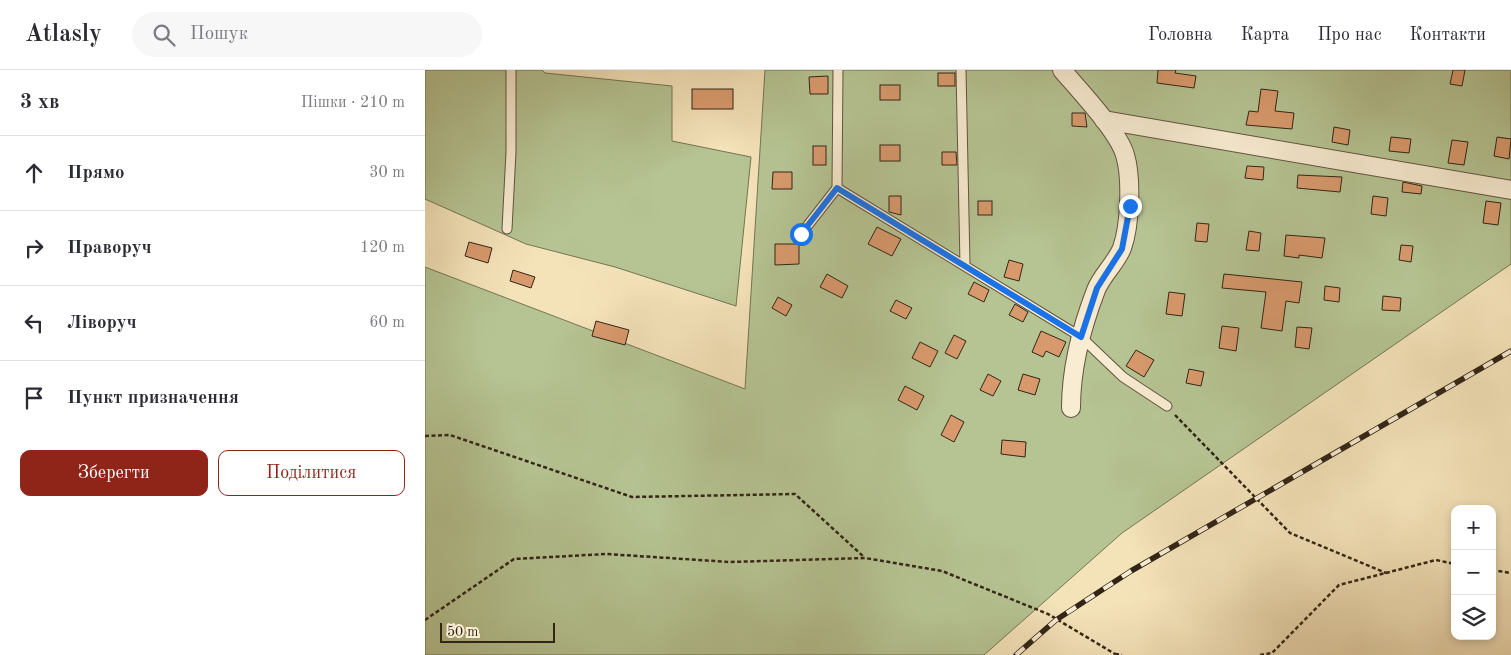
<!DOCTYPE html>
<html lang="uk">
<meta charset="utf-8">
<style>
:root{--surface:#fff;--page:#f7f7f7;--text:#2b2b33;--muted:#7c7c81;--line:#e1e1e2;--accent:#8f2418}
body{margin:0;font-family:"Old Standard TT",serif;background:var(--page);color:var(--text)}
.controls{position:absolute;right:15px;bottom:15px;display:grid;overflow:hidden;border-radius:10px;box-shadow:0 2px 8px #0003}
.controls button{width:45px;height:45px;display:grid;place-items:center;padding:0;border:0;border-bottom:1px solid var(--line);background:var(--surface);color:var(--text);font:25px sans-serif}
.scale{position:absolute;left:15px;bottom:12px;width:115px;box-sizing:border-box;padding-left:5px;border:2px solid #322516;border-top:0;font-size:14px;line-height:18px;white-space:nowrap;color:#322516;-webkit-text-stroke:4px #f8ecd2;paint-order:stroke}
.stop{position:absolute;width:15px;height:15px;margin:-11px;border:4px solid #1a73e8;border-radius:50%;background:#fff}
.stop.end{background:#1a73e8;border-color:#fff;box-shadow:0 1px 5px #0008}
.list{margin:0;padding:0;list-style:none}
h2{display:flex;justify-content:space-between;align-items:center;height:65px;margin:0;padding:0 20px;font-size:21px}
h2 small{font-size:16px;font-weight:400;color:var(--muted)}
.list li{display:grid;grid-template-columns:32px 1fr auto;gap:15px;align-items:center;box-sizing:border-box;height:75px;padding:0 20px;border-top:1px solid var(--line)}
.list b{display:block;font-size:19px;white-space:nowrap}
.list em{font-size:16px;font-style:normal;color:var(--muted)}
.actions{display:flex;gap:10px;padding:15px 20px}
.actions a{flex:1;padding:11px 0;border:1px solid var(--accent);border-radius:10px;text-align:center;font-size:18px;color:var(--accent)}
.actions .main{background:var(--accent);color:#fff}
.icon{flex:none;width:28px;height:28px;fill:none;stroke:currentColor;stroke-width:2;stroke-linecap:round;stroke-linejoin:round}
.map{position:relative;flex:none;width:1086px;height:585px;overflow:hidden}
header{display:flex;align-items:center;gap:30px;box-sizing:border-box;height:70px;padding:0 25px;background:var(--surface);border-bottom:1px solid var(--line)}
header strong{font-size:24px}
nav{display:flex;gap:28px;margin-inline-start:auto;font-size:18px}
.search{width:350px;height:45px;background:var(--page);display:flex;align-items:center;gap:12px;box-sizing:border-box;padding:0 18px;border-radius:28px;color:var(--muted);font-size:19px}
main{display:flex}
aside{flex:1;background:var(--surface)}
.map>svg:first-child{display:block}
.green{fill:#b6c493;stroke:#747454}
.building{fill:#d89a6d;stroke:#322516}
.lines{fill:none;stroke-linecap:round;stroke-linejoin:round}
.service-casing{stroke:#62543f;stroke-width:11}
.minor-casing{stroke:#62543f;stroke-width:20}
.path{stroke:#322516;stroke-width:2.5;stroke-dasharray:4 2.5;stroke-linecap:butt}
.service{stroke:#f8ecd2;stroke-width:9}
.minor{stroke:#f8ecd2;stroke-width:18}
.rail-casing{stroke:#322516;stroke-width:5.5}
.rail{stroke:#f8ecd2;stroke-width:4;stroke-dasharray:11;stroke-linecap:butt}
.route{stroke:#1a73e8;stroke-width:6}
</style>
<header>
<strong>Atlasly</strong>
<div class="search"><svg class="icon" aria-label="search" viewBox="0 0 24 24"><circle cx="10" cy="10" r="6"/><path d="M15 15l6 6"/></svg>Пошук</div>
<nav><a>Головна</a><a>Карта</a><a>Про нас</a><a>Контакти</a></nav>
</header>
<main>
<aside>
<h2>3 хв<small>Пішки · 210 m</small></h2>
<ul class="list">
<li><svg class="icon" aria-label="ahead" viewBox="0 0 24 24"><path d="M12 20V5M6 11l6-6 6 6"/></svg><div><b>Прямо</b></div><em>30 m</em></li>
<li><svg class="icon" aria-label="right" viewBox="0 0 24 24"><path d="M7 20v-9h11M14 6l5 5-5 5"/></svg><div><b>Праворуч</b></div><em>120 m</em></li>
<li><svg class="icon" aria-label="left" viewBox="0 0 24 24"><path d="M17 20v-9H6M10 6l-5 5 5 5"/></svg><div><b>Ліворуч</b></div><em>60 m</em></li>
<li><svg class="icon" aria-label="arrive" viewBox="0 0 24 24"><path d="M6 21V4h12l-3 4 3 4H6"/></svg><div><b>Пункт призначення</b></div></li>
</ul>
<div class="actions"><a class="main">Зберегти</a><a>Поділитися</a></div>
</aside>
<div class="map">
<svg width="1086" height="585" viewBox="0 0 1086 585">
<rect width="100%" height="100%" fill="#f4e2b9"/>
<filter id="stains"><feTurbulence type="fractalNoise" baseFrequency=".004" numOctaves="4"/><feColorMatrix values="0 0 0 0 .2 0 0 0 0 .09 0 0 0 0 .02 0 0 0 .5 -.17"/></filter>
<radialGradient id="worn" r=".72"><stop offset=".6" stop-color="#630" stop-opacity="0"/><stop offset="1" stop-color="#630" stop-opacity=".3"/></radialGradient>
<g class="green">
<path d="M0 0H117L120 3 247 16V71L326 87 311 236 190 197 101 174 0 129Z"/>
<path d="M340 0H1086V194L697 463 559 585H0V197L320 319Z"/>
</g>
<g class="building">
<path d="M733 0H751L750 3 771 6 769 18 732 13Z"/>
<path d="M1028 0H1040L1037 16 1025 14Z"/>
<rect x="513" y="3" width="17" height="13"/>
<path d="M403 6V24H385L384 7Z"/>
<rect x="455" y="15" width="20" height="15"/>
<rect x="267" y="19" width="41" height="20"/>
<path d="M836 19 853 21 850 41 869 43 867 59 821 55 824 41 833 42Z"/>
<path d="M647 43H660L662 57 647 56Z"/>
<path d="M909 57 925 60 923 75 907 72Z"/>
<path d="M966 67 986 69 984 83 964 81Z"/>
<path d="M1072 67 1086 69 1084 89 1069 86Z"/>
<path d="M1027 70 1043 72 1039 95 1023 93Z"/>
<rect x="455" y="75" width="20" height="16"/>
<rect x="388" y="76" width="13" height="19"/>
<path d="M517 82H531L532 95H517Z"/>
<path d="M822 96 839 97 838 110 820 108Z"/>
<path d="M348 102H367V119H347Z"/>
<path d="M873 105 917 107 915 122 872 118Z"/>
<path d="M978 112 997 116 996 124 977 122Z"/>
<path d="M464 126H476V145L464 142Z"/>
<path d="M948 126 963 128 961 146 946 144Z"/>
<rect x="553" y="131" width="14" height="14"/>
<path d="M1061 131 1076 133 1073 155 1058 153Z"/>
<path d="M772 153 784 154 782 172 770 171Z"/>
<path d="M452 157 476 169 467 186 443 174Z"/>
<path d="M824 161 836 163 834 181 821 180Z"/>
<path d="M861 165 900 168 897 188 874 185V188L859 186Z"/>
<path d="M44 172 67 178 63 193 40 186Z"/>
<path d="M350 174H374V194L350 195Z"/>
<path d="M976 175 988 176 986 192 974 190Z"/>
<path d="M584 190 598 194 594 211 579 207Z"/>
<path d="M88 200 110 207 106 218 85 211Z"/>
<path d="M402 204 423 216 417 228 395 217Z"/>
<path d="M799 204 877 212 874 233 861 231 857 261 836 258 841 222 797 218Z"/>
<path d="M549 212 564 220 559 232 543 224Z"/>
<path d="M900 216 915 218 914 232 899 230Z"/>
<path d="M744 222 760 224 757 246 741 244Z"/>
<path d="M958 226 976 228 975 241 957 240Z"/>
<path d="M353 227 367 235 361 246 347 238Z"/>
<path d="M471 230 487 238 481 249 465 241Z"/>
<path d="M590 234 603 242 598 252 584 245Z"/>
<path d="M171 251 204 260 200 275 167 266Z"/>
<path d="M797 256 814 258 811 281 794 278Z"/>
<path d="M872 257 887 258 884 279 870 277Z"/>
<path d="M616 261 641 272 634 287 621 281 618 287 607 282Z"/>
<path d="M529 265 541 271 532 289 520 283Z"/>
<path d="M495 272 513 281 505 297 487 288Z"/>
<path d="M711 280 729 290 719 307 701 296Z"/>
<path d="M764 299 779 302 776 316 761 313Z"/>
<path d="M563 304 576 311 568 326 555 320Z"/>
<path d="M598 304 615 309 610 325 593 320Z"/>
<path d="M480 316 499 326 492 340 473 330Z"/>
<path d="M526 345 539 352 529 372 516 365Z"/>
<path d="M577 370 601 372 600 387 576 384Z"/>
</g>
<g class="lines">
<defs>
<g id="service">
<path d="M536 0 540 195"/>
<path d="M412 118 656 267 698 307 742 336"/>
<path d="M82 159 86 82V0"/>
<path d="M376 164 412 118 413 0"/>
</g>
<g id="minor">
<path d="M637 0C654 20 693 61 700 85 707 108 705 156 697 178 691 193 677 205 671 220 656 259 646 297 646 338"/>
<path d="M679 50 1086 120"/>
</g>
</defs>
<use href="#service" class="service-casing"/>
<use href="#minor" class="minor-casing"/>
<g class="path">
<path d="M750 345 865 463 961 503"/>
<path d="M0 366 25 365 207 427 370 424 439 487"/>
<path d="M1067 500 1086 503"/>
<path d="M0 550 89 489 181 484 305 492 440 488 517 501 623 544 690 584"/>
<path d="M690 584 697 585"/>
<path d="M835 585 847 583 914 515 1011 490 1030 494"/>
</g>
<use href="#service" class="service"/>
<use href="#minor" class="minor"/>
<defs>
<path id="rail" d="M591 585 631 550 706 501 1086 281"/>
</defs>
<use href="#rail" class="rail-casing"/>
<use href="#rail" class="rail"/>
</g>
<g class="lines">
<path class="route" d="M376 164 412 118 656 267 672 218 697 179 705 136"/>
</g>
<rect width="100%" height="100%" filter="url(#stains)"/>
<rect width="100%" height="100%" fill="url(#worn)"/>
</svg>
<div class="controls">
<button>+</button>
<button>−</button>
<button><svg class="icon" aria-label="layers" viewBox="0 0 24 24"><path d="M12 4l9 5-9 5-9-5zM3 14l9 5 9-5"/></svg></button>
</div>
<div class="scale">50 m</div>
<div class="stop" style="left:376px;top:164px"></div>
<div class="stop end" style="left:705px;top:136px"></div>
</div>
</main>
